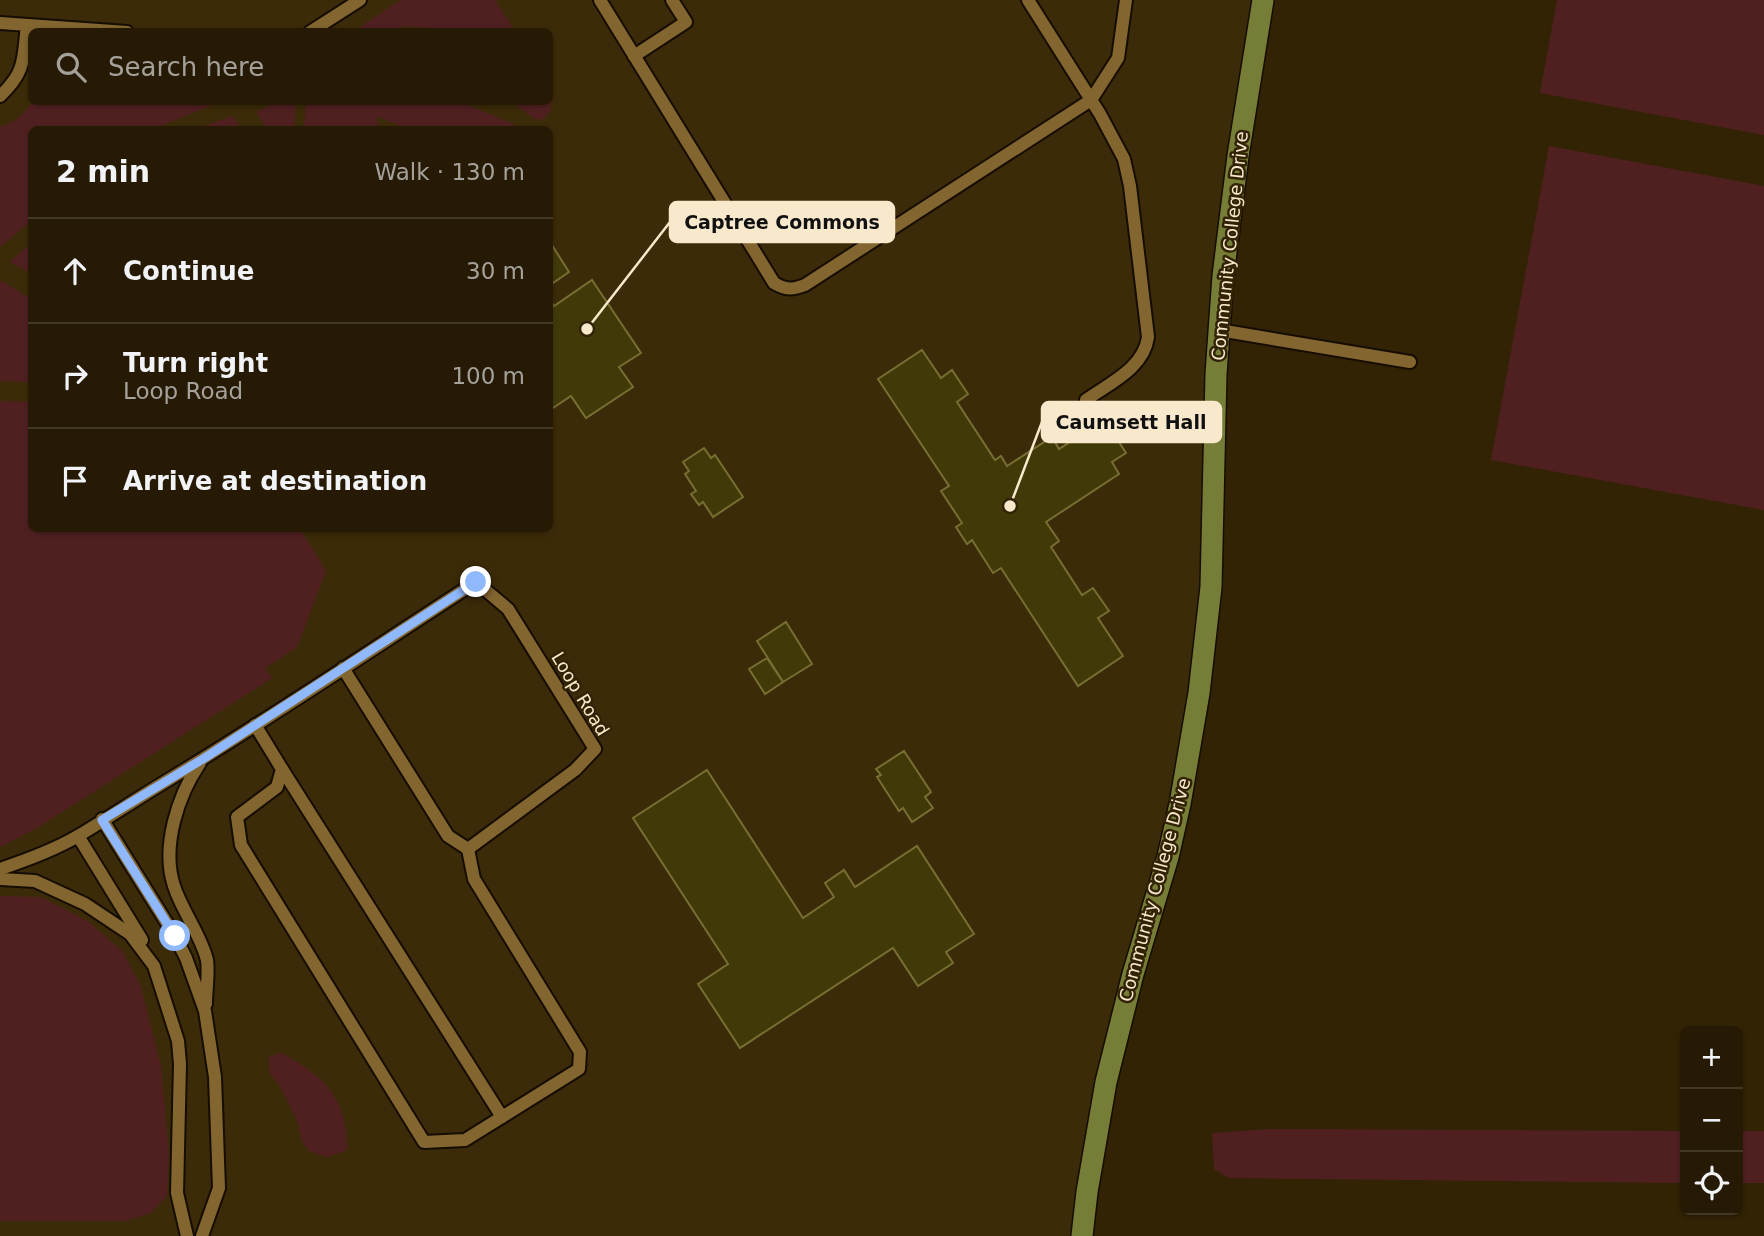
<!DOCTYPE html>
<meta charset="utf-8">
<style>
:root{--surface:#261a04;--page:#2e230e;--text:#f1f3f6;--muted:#a4a19a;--line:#423826}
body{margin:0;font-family:"DejaVu Sans",sans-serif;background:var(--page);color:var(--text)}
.controls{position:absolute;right:21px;bottom:21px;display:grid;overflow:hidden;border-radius:10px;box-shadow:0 2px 5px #0004}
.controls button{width:63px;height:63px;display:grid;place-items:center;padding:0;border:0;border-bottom:2px solid var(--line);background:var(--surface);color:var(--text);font:35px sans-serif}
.stop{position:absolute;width:21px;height:21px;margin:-16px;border:5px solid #90b8fd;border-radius:50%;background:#fff}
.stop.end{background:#90b8fd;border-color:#fff;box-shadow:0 2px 7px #0008}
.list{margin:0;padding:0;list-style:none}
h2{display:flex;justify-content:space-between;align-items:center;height:91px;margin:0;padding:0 28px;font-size:30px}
h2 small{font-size:23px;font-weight:400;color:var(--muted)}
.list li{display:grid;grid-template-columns:46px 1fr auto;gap:21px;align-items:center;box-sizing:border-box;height:105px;padding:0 28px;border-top:2px solid var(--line)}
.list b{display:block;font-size:26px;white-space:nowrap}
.list p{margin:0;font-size:23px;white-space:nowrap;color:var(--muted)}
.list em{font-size:23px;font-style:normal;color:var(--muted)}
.icon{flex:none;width:38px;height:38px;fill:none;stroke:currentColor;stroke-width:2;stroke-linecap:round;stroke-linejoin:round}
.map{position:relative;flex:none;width:1764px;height:1236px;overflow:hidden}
.search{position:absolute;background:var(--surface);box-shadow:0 2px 5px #0004;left:28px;top:28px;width:525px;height:77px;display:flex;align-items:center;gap:18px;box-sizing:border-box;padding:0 24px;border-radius:10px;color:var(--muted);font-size:26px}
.panel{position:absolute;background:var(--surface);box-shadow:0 2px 5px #0004;left:28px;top:126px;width:525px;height:406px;border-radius:10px}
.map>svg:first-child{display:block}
.built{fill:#3c2b08;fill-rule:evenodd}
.green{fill:#502021}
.building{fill:#413a08;stroke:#776e32;stroke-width:2}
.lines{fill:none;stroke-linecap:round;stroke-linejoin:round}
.lane-casing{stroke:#160d01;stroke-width:16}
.secondary-casing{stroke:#160d01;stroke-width:24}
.lane{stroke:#83662f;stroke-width:12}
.secondary{stroke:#767d37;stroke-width:21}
.route{stroke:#90b8fd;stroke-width:9}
.labels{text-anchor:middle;stroke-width:5;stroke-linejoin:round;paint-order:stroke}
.street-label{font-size:18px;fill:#f8e8cc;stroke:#322305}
.leader{fill:none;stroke:#f8e8cc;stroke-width:2.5}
.callout-dot{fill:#f8e8cc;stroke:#322305;stroke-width:2.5}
.callout{fill:#f8e8cc;stroke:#f8e8cc;stroke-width:2.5}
.callout-label{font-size:19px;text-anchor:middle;font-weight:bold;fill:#111}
</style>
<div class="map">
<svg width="1764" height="1236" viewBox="0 0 1764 1236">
<rect width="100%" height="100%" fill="#322305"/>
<path class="built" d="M0 0H1257L1202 597 1184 760 1080 1236H0ZM32 32H550V102H32ZM32 130H550V528H32Z"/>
<g class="green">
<path d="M401 0H495L515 31H432V28L401 26V31H354Z"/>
<path d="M1557 0H1764V135L1540 93Z"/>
<path d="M550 85 551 111 541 120 535 119 511 102H550Z"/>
<path d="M33 102H220L153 129 32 130 31 221 0 247V126C15 125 24 112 33 102Z"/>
<path d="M277 102H296L294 129H267L256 112Z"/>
<path d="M306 102H459L507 121 521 129H407L377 116 378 129H304Z"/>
<path d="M233 116 241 129H195Z"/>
<path d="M1549 146 1764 186V510L1491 460Z"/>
<path d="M31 243V274L10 262Z"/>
<path d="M0 280 31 299V382L0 381Z"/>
<path d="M0 401 31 402 32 528 300 529 326 571 297 647 265 668 272 678 37 828 0 847Z"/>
<path d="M0 896 41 897 89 922 122 951 140 984 161 1066 169 1155 167 1195 151 1213 125 1221H0Z"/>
<path d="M281 1053C324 1076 348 1098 347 1150L327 1157 309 1151 302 1141 297 1120 280 1086 270 1074 269 1056Z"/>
<path d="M1271 1129 1685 1131V1183L1229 1178 1214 1169 1212 1133Z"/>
<rect x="1738" y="1131" width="26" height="52"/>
</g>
<g class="building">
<path d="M550 242 569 272 550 285Z"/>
<path d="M592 280 641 353 619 367 633 387 586 418 571 396 550 410V300L554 306Z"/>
<path d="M922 350 941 378 952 370 968 394 957 402 995 460 1001 456 1007 466 1052 437 1059 449 1090 429 1097 440 1112 431 1126 453 1112 462 1119 474 1046 522 1059 541 1051 547 1082 595 1093 588 1109 611 1098 618 1123 656 1078 686 1001 568 993 573 972 540 967 544 956 527 962 523 941 491 949 486 878 379Z"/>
<path d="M704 448 711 458 715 455 743 497 713 517 703 502 699 505 691 494 696 491 685 474 689 471 683 462Z"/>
<path d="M786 622 812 664 783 682 757 641Z"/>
<path d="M767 658 783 682 765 694 749 669Z"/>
<path d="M904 751 931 792 925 797 933 808 912 822 903 808 899 811 877 777 881 775 876 769Z"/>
<path d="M707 770 803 918 834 897 825 883 844 870 855 887 917 846 974 934 946 952 953 963 918 986 893 948 740 1048 698 984 728 964 633 818Z"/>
</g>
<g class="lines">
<defs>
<g id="lane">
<path d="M600 0 774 283C786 290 792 290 805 285L1091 100 1118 58 1126 0"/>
<path d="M1028 0 1100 114 1124 159 1130 186 1148 337C1144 368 1110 383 1086 400"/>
<path d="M0 23 127 32"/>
<path d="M310 32 360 0"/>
<path d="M634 56 686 22 672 0"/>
<path d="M0 96C26 72 23 59 27 25"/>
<path d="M1219 330 1410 362"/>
<path d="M255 725 282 769 277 787 237 817 241 845 424 1142 465 1140 579 1069 580 1052 474 879 468 849"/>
<path d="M200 763C178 795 161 847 174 886 182 911 201 935 207 960 209 973 206 990 206 1004"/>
<path d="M282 769 502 1117"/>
<path d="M102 819 175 936 186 958 205 1011 215 1077 219 1188 202 1236"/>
<path d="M78 836 142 940"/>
<path d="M0 869C27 860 54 850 78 836 108 818 138 798 168 780 272 717 374 648 476 582L508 609 595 749 575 770 468 849 448 836 343 668"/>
<path d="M0 879 35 881 85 904 130 934 154 966 178 1041 180 1064 177 1193 187 1236"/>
</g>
<path id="secondary" d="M1082 1236 1087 1192 1106 1082 1133 974 1168 857 1180 804 1199 693 1211 587 1216 374 1223 276 1238 156 1263 0"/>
</defs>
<use href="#lane" class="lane-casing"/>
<use href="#secondary" class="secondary-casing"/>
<use href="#lane" class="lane"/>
<use href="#secondary" class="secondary"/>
</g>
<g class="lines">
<path class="route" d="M175 936 102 820 203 759 476 582"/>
</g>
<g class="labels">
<g class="street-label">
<text transform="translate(1230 246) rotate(-84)" y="6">Community College Drive</text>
<text transform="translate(580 694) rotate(59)" y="6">Loop Road</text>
<text transform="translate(1155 890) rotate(-75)" y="6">Community College Drive</text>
</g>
</g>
<path class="leader" d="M587 329L670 222M1010 506L1042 422"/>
<g class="callout-dot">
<circle cx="587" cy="329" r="7"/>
<circle cx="1010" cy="506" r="7"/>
</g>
<g class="callout">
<rect x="670" y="202" width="224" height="40" rx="7"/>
<rect x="1042" y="402" width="179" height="40" rx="7"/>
</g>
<g class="callout-label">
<text x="782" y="229">Captree Commons</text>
<text x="1131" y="429">Caumsett Hall</text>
</g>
</svg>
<div class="controls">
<button>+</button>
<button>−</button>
<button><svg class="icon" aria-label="locate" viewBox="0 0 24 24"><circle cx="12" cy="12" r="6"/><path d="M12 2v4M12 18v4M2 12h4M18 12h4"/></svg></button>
</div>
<div class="stop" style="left:175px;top:936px"></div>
<div class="stop end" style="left:476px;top:582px"></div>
<div class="search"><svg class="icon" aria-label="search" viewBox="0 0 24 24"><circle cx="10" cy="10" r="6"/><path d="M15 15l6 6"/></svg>Search here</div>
<section class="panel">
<h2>2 min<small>Walk · 130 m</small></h2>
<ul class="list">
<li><svg class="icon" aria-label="ahead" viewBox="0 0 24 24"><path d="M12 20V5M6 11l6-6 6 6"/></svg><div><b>Continue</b></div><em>30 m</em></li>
<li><svg class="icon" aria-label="right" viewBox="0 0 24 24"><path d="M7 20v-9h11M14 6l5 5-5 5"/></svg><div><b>Turn right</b><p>Loop Road</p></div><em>100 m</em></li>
<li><svg class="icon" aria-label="arrive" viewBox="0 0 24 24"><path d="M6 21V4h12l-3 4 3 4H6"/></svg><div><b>Arrive at destination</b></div></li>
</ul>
</section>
</div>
